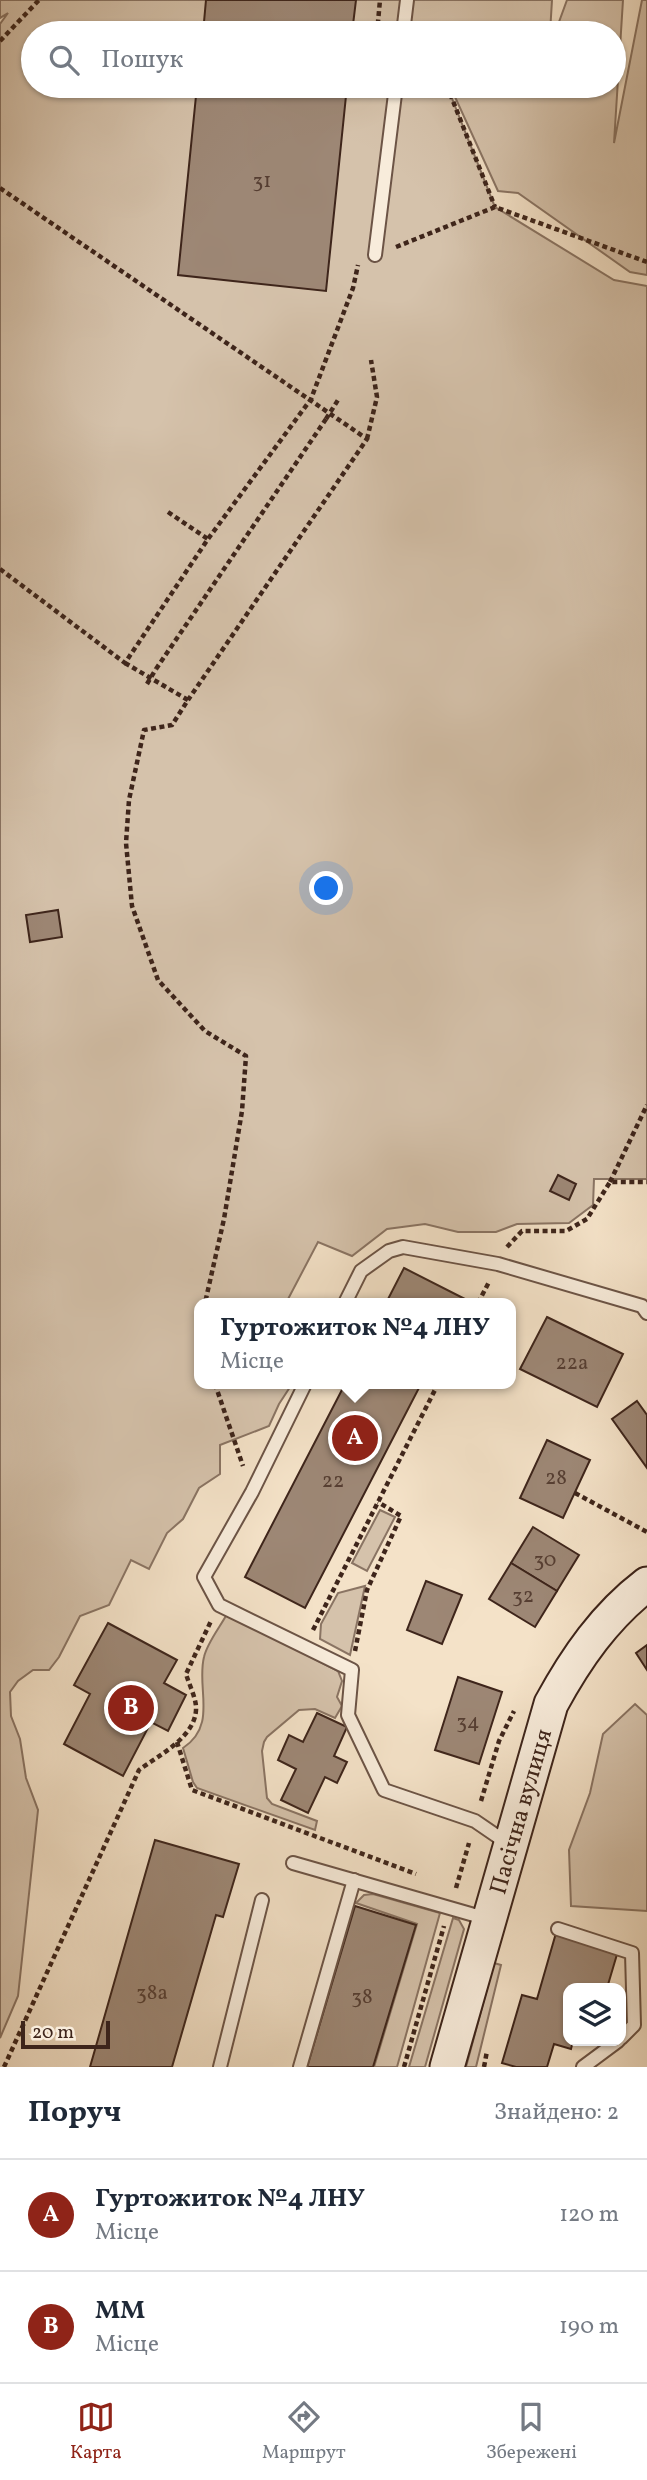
<!DOCTYPE html>
<html lang="uk">
<meta charset="utf-8">
<style>
:root{--surface:#fff;--page:#f2f2f3;--text:#1f2937;--muted:#747a83;--line:#e0e1e3;--accent:#8f2418}
body{margin:0;font-family:Vollkorn,serif;background:var(--page);color:var(--text)}
.controls{position:absolute;right:21px;bottom:21px;display:grid;overflow:hidden;border-radius:14px;box-shadow:0 2px 5px #0004}
.controls button{width:63px;height:63px;display:grid;place-items:center;padding:0;border:0;border-bottom:2px solid var(--line);background:var(--surface);color:var(--text);font:35px sans-serif}
.scale{position:absolute;left:21px;bottom:18px;width:89px;box-sizing:border-box;padding-left:7px;border:4px solid #3e251b;border-top:0;font-size:19px;line-height:24px;white-space:nowrap;color:#3e251b;-webkit-text-stroke:5px #f8ecdb;paint-order:stroke}
.you{position:absolute;left:327px;top:889px;width:24px;height:24px;margin:-18px;border:5px solid #fff;border-radius:50%;background:#1a73e8;box-shadow:0 0 0 10px #1a73e833}
.badge{display:grid;place-items:center;width:46px;height:46px;border-radius:50%;background:var(--accent);color:#fff;font-size:23px;font-weight:700}
.pin{position:absolute;translate:-50% -50%;border:4px solid #fff;box-shadow:0 2px 7px #0006}
.popup{position:absolute;left:194px;top:1298px;width:322px;height:91px;box-sizing:border-box;display:grid;place-content:center;border-radius:14px;background:var(--surface);filter:drop-shadow(0 2px 5px #0005);font-size:23px;white-space:nowrap;color:var(--muted)}
.popup b{font-size:26px;color:var(--text)}
.popup::after{content:'';position:absolute;left:50%;top:100%;margin-left:-14px;border:14px solid transparent;border-top-color:var(--surface)}
.list{margin:0;padding:0;list-style:none}
h2{display:flex;justify-content:space-between;align-items:center;height:91px;margin:0;padding:0 28px;font-size:30px}
h2 small{font-size:23px;font-weight:400;color:var(--muted)}
.list li{display:grid;grid-template-columns:46px 1fr auto;gap:21px;align-items:center;box-sizing:border-box;height:112px;padding:0 28px;border-top:2px solid var(--line)}
.list b{display:block;font-size:26px;white-space:nowrap}
.list p{margin:0;font-size:23px;white-space:nowrap;color:var(--muted)}
.list em{font-size:23px;font-style:normal;color:var(--muted)}
.icon{flex:none;width:38px;height:38px;fill:none;stroke:currentColor;stroke-width:2;stroke-linecap:round;stroke-linejoin:round}
.map{position:relative;flex:none;width:647px;height:2067px;overflow:hidden}
.search{position:absolute;background:var(--surface);box-shadow:0 2px 5px #0004;left:21px;right:21px;top:21px;height:77px;display:flex;align-items:center;gap:18px;box-sizing:border-box;padding:0 24px;border-radius:38px;color:var(--muted);font-size:26px}
.sheet{height:315px;background:var(--surface)}
nav{display:flex;justify-content:space-around;align-items:center;box-sizing:border-box;height:98px;border-top:2px solid var(--line);background:var(--surface);font-size:19px;color:var(--muted)}
nav a{display:grid;justify-items:center;gap:4px}
nav .on{color:var(--accent)}
.map>svg:first-child{display:block}
.green{fill:#d5c2ab;stroke:#8a7463;stroke-width:2}
.building{fill:#9d8775;stroke:#3e251b;stroke-width:2}
.lines{fill:none;stroke-linecap:round;stroke-linejoin:round}
.service-casing{stroke:#6c5446;stroke-width:16}
.secondary-casing{stroke:#3e251b;stroke-width:37}
.path{stroke:#3e251b;stroke-width:4.5;stroke-dasharray:5 3.5;stroke-linecap:butt}
.service{stroke:#f8ecdb;stroke-width:12}
.secondary{stroke:#f8ecdb;stroke-width:33}
.path-bridge{stroke:#3e251b;stroke-width:4.5;stroke-dasharray:5 3.5;stroke-linecap:butt}
.labels{text-anchor:middle;stroke-width:5;stroke-linejoin:round;paint-order:stroke}
.number-label{font-size:21px;fill:#563e32}
.street-label{font-size:24px;fill:#3e251b;stroke:#f8ecdb}
</style>
<div class="map">
<svg width="647" height="2067" viewBox="0 0 647 2067">
<rect width="100%" height="100%" fill="#f4e2c8"/>
<filter id="stains"><feTurbulence type="fractalNoise" baseFrequency=".00286" numOctaves="4"/><feColorMatrix values="0 0 0 0 .2 0 0 0 0 .09 0 0 0 0 .02 0 0 0 .5 -.17"/></filter>
<radialGradient id="worn" r=".72"><stop offset=".6" stop-color="#630" stop-opacity="0"/><stop offset="1" stop-color="#630" stop-opacity=".3"/></radialGradient>
<g class="green">
<path d="M0 0H552L550 33H33V86H447L495 207 614 280 647 286V1179H594L593 1205 569 1223 517 1224 496 1232H458L425 1224 387 1229 352 1256 318 1242 286 1303H199V1384H292L279 1404 269 1426 220 1445V1474L199 1488 183 1519 167 1533 149 1569 131 1560 109 1605 80 1616 59 1657 49 1670H33L18 1681 10 1692 11 1716 20 1739 26 1778 38 1810 18 1996 0 2038V24L8 13 0 18Z"/>
<path d="M567 0H623L614 143 642 0H647V275L630 272 518 193 498 191 450 86H614V33H555Z"/>
<path d="M380 1510 395 1517 367 1571 352 1563Z"/>
<path d="M365 1586 350 1655 320 1639 321 1624 338 1593Z"/>
<path d="M227 1614 338 1671 342 1681 337 1697 342 1706 335 1718 315 1709 299 1710 267 1737 264 1742 262 1751 267 1798 272 1804 317 1821 315 1830 197 1788 193 1782 183 1748C218 1725 196 1688 204 1657 207 1643 220 1627 227 1614Z"/>
<path d="M635 1704 647 1715V1911L571 1906 569 1850 590 1793 603 1734Z"/>
<path d="M373 1894 440 1913 397 2067H374L417 1924 356 1903 364 1895Z"/>
<path d="M453 1918 459 1920 464 1929 425 2067H409Z"/>
<path d="M494 1963 501 1965 476 2067H466Z"/>
</g>
<g class="building">
<path d="M206 0H356L352 33H203Z"/>
<path d="M197 86H347L326 291 178 275Z"/>
<path d="M58 910 62 937 30 942 26 915Z"/>
<path d="M558 1175 576 1184 569 1200 550 1191Z"/>
<path d="M404 1268 465 1299 463 1303H386Z"/>
<path d="M547 1317 623 1354 597 1407 520 1369Z"/>
<path d="M345 1384H421L305 1608 245 1577Z"/>
<path d="M637 1401 647 1415V1468L612 1419Z"/>
<path d="M547 1440 590 1460 563 1518 520 1498Z"/>
<path d="M533 1527 579 1555 557 1591 511 1563Z"/>
<path d="M511 1563 557 1591 535 1627 489 1599Z"/>
<path d="M426 1581 462 1595 442 1644 407 1630Z"/>
<path d="M108 1623 177 1660 164 1683 186 1695 168 1731 151 1722 123 1776 64 1744 90 1694 74 1685Z"/>
<path d="M647 1645V1670L636 1653Z"/>
<path d="M458 1677 502 1692 479 1764 435 1750Z"/>
<path d="M317 1713 347 1727 334 1756 347 1762 337 1783 325 1777 308 1813 281 1800 296 1769 278 1760 289 1735 303 1742Z"/>
<path d="M155 1840 239 1864 223 1917 216 1915 172 2067H90Z"/>
<path d="M355 1906 416 1925 373 2067H307Z"/>
<path d="M556 1933 618 1951 607 1988H568V2041H573L571 2049 554 2044 547 2067H516L502 2063 522 1995 537 1999Z"/>
</g>
<g class="lines">
<defs>
<g id="service">
<path d="M403 33 407 0"/>
<path d="M375 255 396 86"/>
<path d="M345 1303 361 1271 389 1251 403 1247 498 1264 642 1306 647 1313"/>
<path d="M305 1384 252 1492 204 1577 219 1605 352 1670 348 1715 384 1790 475 1821 510 1845"/>
<path d="M293 1863 488 1919"/>
<path d="M558 1929 632 1953 634 2025 621 2038"/>
<path d="M220 2067 262 1900"/>
<path d="M300 2067 354 1880"/>
<path d="M583 2067 618 2041"/>
</g>
<g id="secondary">
<path id="s1" d="M447 2067 551 1704C576 1658 605 1616 647 1584"/>
</g>
</defs>
<use href="#service" class="service-casing"/>
<use href="#secondary" class="secondary-casing"/>
<g class="path">
<path d="M377 33 380 0"/>
<path d="M0 41 39 0"/>
<path d="M447 86 495 207"/>
<path d="M0 188 367 439 188 700"/>
<path d="M396 247 495 207 647 262"/>
<path d="M367 439 377 397 371 360"/>
<path d="M168 512 208 539"/>
<path d="M0 569 125 663 208 539 311 399 353 288 358 265"/>
<path d="M125 663 188 700 172 725 144 730 129 800 126 843 132 906 158 980 205 1031 246 1056 242 1111 224 1219 205 1303"/>
<path d="M156 669 326 419"/>
<path d="M610 1182 647 1105"/>
<path d="M507 1247 522 1231H566L587 1219 610 1182H647"/>
<path d="M478 1303 489 1282"/>
<path d="M215 1384 243 1466"/>
<path d="M575 1493 647 1532"/>
<path d="M313 1630 438 1384"/>
<path d="M355 1651 367 1590 401 1516 378 1502"/>
<path d="M177 1742 192 1790 416 1874"/>
<path d="M481 1801 499 1741 514 1711"/>
<path d="M456 1888 469 1843"/>
<path d="M4 2067 139 1770C159 1755 198 1736 196 1706 195 1696 189 1684 186 1674L211 1621"/>
<path d="M404 2067 444 1926"/>
<path d="M484 2067 487 2051"/>
</g>
<use href="#service" class="service"/>
<use href="#secondary" class="secondary"/>
<g class="path-bridge">
<path d="M326 419 338 400"/>
<path d="M147 684 156 669"/>
</g>
</g>
<g class="labels">
<g class="number-label">
<text x="262" y="187">31</text>
<text x="572" y="1369">22а</text>
<text x="556" y="1484">28</text>
<text x="333" y="1487">22</text>
<text x="545" y="1566">30</text>
<text x="523" y="1602">32</text>
<text x="468" y="1728">34</text>
<text x="152" y="1999">38а</text>
<text x="362" y="2003">38</text>
</g>
<g class="street-label">
<text dy="8" stroke="none"><textPath href="#s1" startOffset="266">Пасічна вулиця</textPath></text>
</g>
</g>
<rect width="100%" height="100%" filter="url(#stains)"/>
<rect width="100%" height="100%" fill="url(#worn)"/>
</svg>
<div class="controls">
<button><svg class="icon" aria-label="layers" viewBox="0 0 24 24"><path d="M12 4l9 5-9 5-9-5zM3 14l9 5 9-5"/></svg></button>
</div>
<div class="scale">20 m</div>
<div class="you"></div>
<div class="pin badge" style="left:355px;top:1438px">A</div>
<div class="popup"><b>Гуртожиток №4 ЛНУ</b>Місце</div>
<div class="pin badge" style="left:131px;top:1708px">B</div>
<div class="search"><svg class="icon" aria-label="search" viewBox="0 0 24 24"><circle cx="10" cy="10" r="6"/><path d="M15 15l6 6"/></svg>Пошук</div>
</div>
<section class="sheet">
<h2>Поруч<small>Знайдено: 2</small></h2>
<ul class="list">
<li><span class="badge">A</span><div><b>Гуртожиток №4 ЛНУ</b><p>Місце</p></div><em>120 m</em></li>
<li><span class="badge">B</span><div><b>MM</b><p>Місце</p></div><em>190 m</em></li>
</ul>
</section>
<nav>
<a class="on"><svg class="icon" aria-label="map" viewBox="0 0 24 24"><path d="M3 6l6-2 6 2 6-2v14l-6 2-6-2-6 2zM9 4v14M15 6v14"/></svg>Карта</a>
<a><svg class="icon" aria-label="directions" viewBox="0 0 24 24"><path d="M12 3l9 9-9 9-9-9zM9 14v-3h6M13 9l2 2-2 2"/></svg>Маршрут</a>
<a><svg class="icon" aria-label="saved" viewBox="0 0 24 24"><path d="M7 4h10v16l-5-4-5 4z"/></svg>Збережені</a>
</nav>
